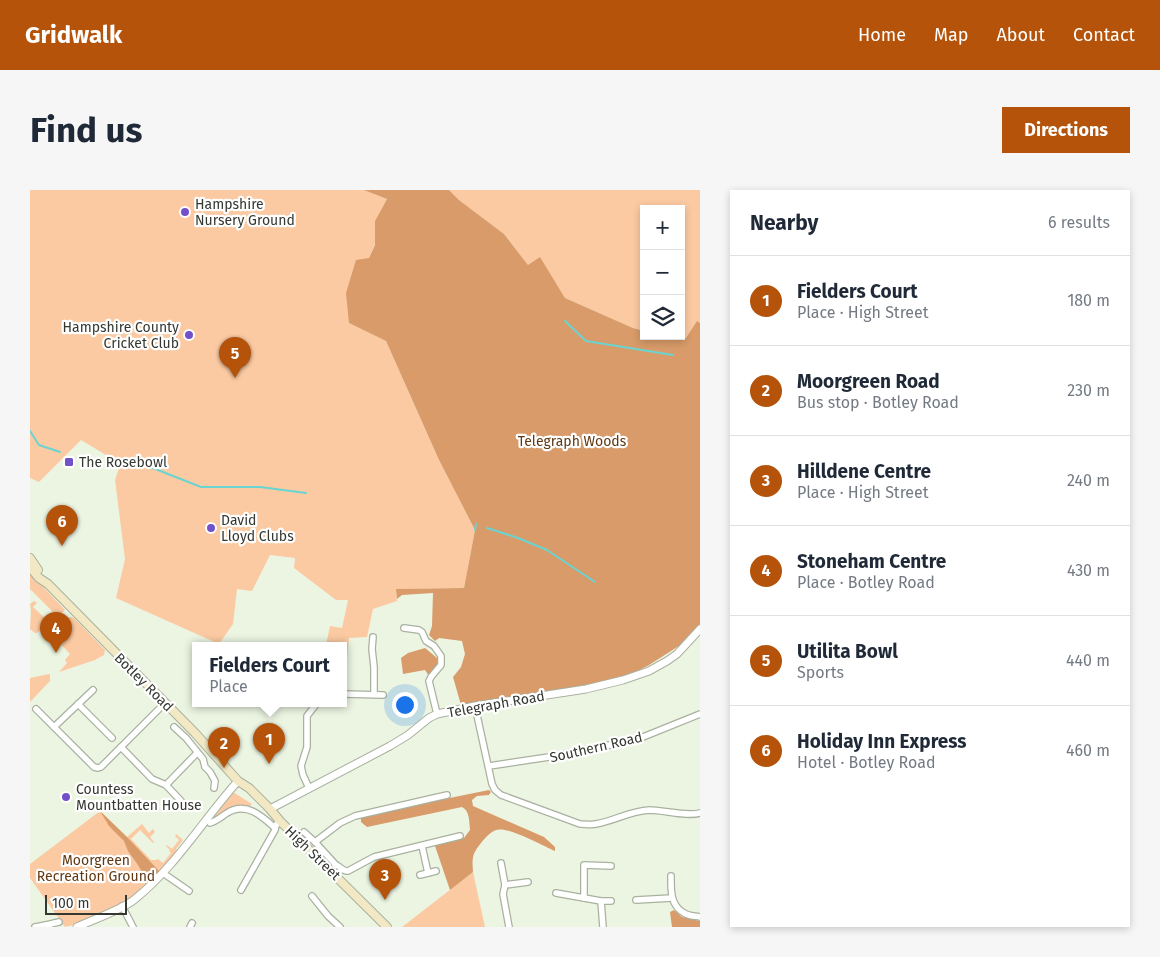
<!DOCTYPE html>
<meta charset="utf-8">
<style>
:root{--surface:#fff;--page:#f6f6f7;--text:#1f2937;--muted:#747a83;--line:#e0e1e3;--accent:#b45309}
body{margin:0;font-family:"Fira Sans",sans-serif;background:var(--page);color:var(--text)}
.controls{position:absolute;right:15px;top:15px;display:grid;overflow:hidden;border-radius:0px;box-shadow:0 2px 8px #0003}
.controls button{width:45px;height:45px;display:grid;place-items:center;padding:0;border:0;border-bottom:1px solid var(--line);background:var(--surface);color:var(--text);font:25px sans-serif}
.scale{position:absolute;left:15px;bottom:12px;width:82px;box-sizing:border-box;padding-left:5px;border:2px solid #353831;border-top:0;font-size:14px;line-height:18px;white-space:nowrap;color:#353831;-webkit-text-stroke:4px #fff;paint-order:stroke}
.you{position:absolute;left:374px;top:514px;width:18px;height:18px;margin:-12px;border:4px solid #fff;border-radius:50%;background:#1a73e8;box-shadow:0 0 0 8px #1a73e833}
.badge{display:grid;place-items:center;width:32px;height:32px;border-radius:50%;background:var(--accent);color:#fff;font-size:16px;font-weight:700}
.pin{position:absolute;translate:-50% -41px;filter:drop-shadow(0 1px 2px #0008)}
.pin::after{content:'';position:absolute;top:26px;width:18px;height:15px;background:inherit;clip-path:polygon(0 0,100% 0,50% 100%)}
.popup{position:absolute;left:162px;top:452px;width:155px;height:65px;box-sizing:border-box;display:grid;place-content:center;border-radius:0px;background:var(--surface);filter:drop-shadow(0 1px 4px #0005);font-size:16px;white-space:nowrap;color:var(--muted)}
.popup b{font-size:19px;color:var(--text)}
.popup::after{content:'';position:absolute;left:50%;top:100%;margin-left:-10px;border:10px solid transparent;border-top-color:var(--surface)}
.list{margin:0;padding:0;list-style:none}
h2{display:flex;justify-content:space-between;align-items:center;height:65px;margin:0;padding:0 20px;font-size:21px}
h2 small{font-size:16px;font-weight:400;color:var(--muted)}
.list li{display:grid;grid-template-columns:32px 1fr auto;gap:15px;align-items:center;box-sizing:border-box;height:90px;padding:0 20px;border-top:1px solid var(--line)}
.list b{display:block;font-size:19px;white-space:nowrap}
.list p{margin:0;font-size:16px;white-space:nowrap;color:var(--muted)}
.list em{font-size:16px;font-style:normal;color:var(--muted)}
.icon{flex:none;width:28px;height:28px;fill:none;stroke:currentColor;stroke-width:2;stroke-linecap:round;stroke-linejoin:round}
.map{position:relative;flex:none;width:670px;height:737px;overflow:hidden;border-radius:0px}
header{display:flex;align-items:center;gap:30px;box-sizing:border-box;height:70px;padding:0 25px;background:var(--accent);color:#fff}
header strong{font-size:24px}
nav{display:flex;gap:28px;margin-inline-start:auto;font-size:18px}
.intro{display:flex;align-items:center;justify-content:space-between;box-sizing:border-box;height:120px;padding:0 30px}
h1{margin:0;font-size:35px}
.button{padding:12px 22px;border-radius:0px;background:var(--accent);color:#fff;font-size:18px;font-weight:700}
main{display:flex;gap:30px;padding:0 30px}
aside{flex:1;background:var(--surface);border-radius:0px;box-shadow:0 2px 8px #0003}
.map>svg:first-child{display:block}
.green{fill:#fbcaa2}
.forest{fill:#d89b69}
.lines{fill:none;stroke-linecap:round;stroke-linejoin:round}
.stream{stroke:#6ad4d1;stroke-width:2}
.minor-casing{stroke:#a9b1a0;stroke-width:8}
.tertiary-casing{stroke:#a9b1a0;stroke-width:9}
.secondary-casing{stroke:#a9b1a0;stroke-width:10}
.minor{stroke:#fff;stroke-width:5.5}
.tertiary{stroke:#fff;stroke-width:7}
.secondary{stroke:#f2e8c3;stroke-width:8}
.poi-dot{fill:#7250ca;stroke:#fff;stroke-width:2}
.labels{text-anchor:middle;stroke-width:4.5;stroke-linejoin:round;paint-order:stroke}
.poi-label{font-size:14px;fill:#353831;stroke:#fff;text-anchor:start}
.park-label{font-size:14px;fill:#613912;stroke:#fff}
.street-label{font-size:14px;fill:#353831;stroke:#fff}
</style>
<header>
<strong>Gridwalk</strong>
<nav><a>Home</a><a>Map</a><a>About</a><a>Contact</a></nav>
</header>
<div class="intro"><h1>Find us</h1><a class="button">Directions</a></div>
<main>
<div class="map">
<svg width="670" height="737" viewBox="0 0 670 737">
<rect width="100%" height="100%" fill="#ecf5e2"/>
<g class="green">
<path d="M0 0H335L357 9 345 31V54L339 68 319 133 356 151 409 270 445 340 434 398 366 399 367 411 343 419 337 447 319 448 316 478H313V455H296L300 436 312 438 318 410H306L264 378 265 368 240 365 222 401 207 399 203 434 189 454 86 408 95 369 85 290 89 278 85 274 86 271 51 250 9 292 0 288Z"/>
<path d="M419 0H670V133L667 132 656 149 645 146H651V19H614V141L603 138 535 108 510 68 498 75 474 44 429 10Z"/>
<path d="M0 383 35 420 30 425H26L0 399Z"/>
<path d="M4 411 7 413 3 417 16 429 19 426 25 431H29L31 436 38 432 35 429C39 427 41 426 44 428L75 460 74 465 65 470 29 482 37 473 35 470 40 464 25 448V445L16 435 7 443H5L0 439 1 420 0 414Z"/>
<path d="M19 484 20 485V491L0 512V488Z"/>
<path d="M203 602 222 614 218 618 191 626 189 624 181 631Z"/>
<path d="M70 621 97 647 112 634 119 643 123 639 125 642 120 647 124 652 123 653 110 640 101 649 121 670H126L128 669 133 673 141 663 139 661 140 660 136 656 137 655 142 659 149 650 145 646 146 644 153 650 146 659 148 661 130 681 128 679 130 682 103 708 68 725 43 735 35 737 0 688V674Z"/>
<path d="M443 682 455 737H372Z"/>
</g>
<g class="forest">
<path d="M334 0H419L429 10 474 44 498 75 510 67 535 108 603 138 614 141V146H645L656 148 667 131 670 133V436L652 454 619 475 600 485 543 498 431 515 423 487 431 477 435 464 432 451 409 448 405 451 399 445 402 436 403 403 372 405 367 409 366 399 434 398 445 340 409 270 356 151 319 133 316 103 326 70 339 68 345 55V31L357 9Z"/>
<path d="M395 458 407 468C408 477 405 479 399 486L395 480 373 484 371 468 378 463Z"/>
<path d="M459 600 461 602 459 605 447 606 442 610 443 616 514 647 525 657V661C512 655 478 636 466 640 460 642 455 648 451 653 442 664 442 668 443 682L420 700 404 653 430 646 434 648 440 640C439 631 440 621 432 617L337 637 331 632V626Z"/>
<path d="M70 621 97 647 130 682 115 697V687L108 675 98 661 94 651 79 636Z"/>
<path d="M644 720 652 727 670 731V737H642L640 722Z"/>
</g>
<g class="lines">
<g class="stream">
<path d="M535 131 556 151 643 165"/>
<path d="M0 241 9 255 30 262"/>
<path d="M100 269 171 297H230L276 303"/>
<path d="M457 338 488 348 517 360 565 392"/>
<path d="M445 340 446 334"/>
</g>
<defs>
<g id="minor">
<path d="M374 438 389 440 392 442 396 451 404 456 411 466V475L401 487 399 491 407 524"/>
<path d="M343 447 342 459 344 477V504"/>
<path d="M313 504 353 505"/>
<path d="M48 514 82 548"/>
<path d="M445 516 462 594 465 600 471 605 550 634C555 634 561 635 566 634 584 631 600 621 619 620 634 620 657 627 670 623"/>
<path d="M6 519 64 577 68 578 71 577 135 513"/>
<path d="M24 537 63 500"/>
<path d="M144 537 156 548 173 569 175 577 180 582 185 591 184 598"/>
<path d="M91 557 122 589 136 595 151 611"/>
<path d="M459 576 519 567 595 552 613 547 670 524"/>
<path d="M136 595 167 563"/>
<path d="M279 598 273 585 271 576 277 557V526L287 513"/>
<path d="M180 633C187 631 191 627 197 623 216 611 232 626 245 638"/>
<path d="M274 642 285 652"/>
<path d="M392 656 398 683"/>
<path d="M471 673 475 695 473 704 479 737"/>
<path d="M305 675C310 675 312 682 318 681L344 667 430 646"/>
<path d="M306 675 285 652 310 633 325 626 417 605"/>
<path d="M133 683 159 701"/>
<path d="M390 685 406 681"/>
<path d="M641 686C641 700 640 715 654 723 658 726 665 726 670 727"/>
<path d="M475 695 498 692"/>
<path d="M211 700 245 640 246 635 250 631"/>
<path d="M526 703 571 711H581"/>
<path d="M282 706 298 726 310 737"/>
<path d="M554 708V675L581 676"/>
<path d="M606 710 642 708"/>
<path d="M571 711 573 737"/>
<path d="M92 716 103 737"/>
<path d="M16 735 29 732"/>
<path d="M5 737 16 735 19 737"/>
<path d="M160 737 162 733"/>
</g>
<g id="tertiary">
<path d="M240 619 360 556 378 545 399 528 407 524 445 516 556 499 593 490 619 481 637 471 647 464 670 439"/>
<path d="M47 737C64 729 92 720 105 709 146 676 173 630 208 591"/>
</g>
<g id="secondary">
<path d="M0 368 8 380"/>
<path d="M0 377 9 388 18 394 165 543 208 591 219 598 240 619 250 631 357 737"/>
</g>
</defs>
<use href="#minor" class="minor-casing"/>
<use href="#tertiary" class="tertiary-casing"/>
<use href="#secondary" class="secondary-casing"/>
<use href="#minor" class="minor"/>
<use href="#tertiary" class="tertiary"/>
<use href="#secondary" class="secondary"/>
</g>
<g class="poi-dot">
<circle cx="155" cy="22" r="5"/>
<circle cx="159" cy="145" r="5"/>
<rect x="34" y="267" width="10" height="10" rx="2.5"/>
<circle cx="181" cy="338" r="5"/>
<circle cx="36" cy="607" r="5"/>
</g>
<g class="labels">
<g class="poi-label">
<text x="165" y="19">Hampshire<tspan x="165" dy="16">Nursery Ground</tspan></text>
<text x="149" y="142" text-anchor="end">Hampshire County<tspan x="149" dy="16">Cricket Club</tspan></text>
<text x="49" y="277">The Rosebowl</text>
<text x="191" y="335">David<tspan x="191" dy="16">Lloyd Clubs</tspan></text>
<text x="46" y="604">Countess<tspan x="46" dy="16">Mountbatten House</tspan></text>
</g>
<g class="park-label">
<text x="542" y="256">Telegraph Woods</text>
<text x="66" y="675">Moorgreen<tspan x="66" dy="16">Recreation Ground</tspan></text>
</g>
<g class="street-label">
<text transform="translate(114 492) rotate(45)" y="5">Botley Road</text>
<text transform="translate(466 514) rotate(-10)" y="5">Telegraph Road</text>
<text transform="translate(566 557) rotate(-13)" y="5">Southern Road</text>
<text transform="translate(283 663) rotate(44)" y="5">High Street</text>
</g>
</g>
</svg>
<div class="controls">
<button>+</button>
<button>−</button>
<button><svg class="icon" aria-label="layers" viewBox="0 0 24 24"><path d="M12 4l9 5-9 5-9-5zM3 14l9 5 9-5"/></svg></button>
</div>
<div class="scale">100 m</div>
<div class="you"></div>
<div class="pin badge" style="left:239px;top:574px">1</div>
<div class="popup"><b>Fielders Court</b>Place</div>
<div class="pin badge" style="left:194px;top:578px">2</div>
<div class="pin badge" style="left:355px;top:710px">3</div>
<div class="pin badge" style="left:26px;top:463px">4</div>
<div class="pin badge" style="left:205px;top:188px">5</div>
<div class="pin badge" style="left:32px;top:356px">6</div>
</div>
<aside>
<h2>Nearby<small>6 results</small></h2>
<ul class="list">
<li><span class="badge">1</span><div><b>Fielders Court</b><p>Place · High Street</p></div><em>180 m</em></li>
<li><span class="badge">2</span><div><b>Moorgreen Road</b><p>Bus stop · Botley Road</p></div><em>230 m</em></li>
<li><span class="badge">3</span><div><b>Hilldene Centre</b><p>Place · High Street</p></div><em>240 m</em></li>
<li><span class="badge">4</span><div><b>Stoneham Centre</b><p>Place · Botley Road</p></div><em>430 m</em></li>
<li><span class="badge">5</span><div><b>Utilita Bowl</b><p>Sports</p></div><em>440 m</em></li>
<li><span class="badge">6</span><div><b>Holiday Inn Express</b><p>Hotel · Botley Road</p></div><em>460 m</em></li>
</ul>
</aside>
</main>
